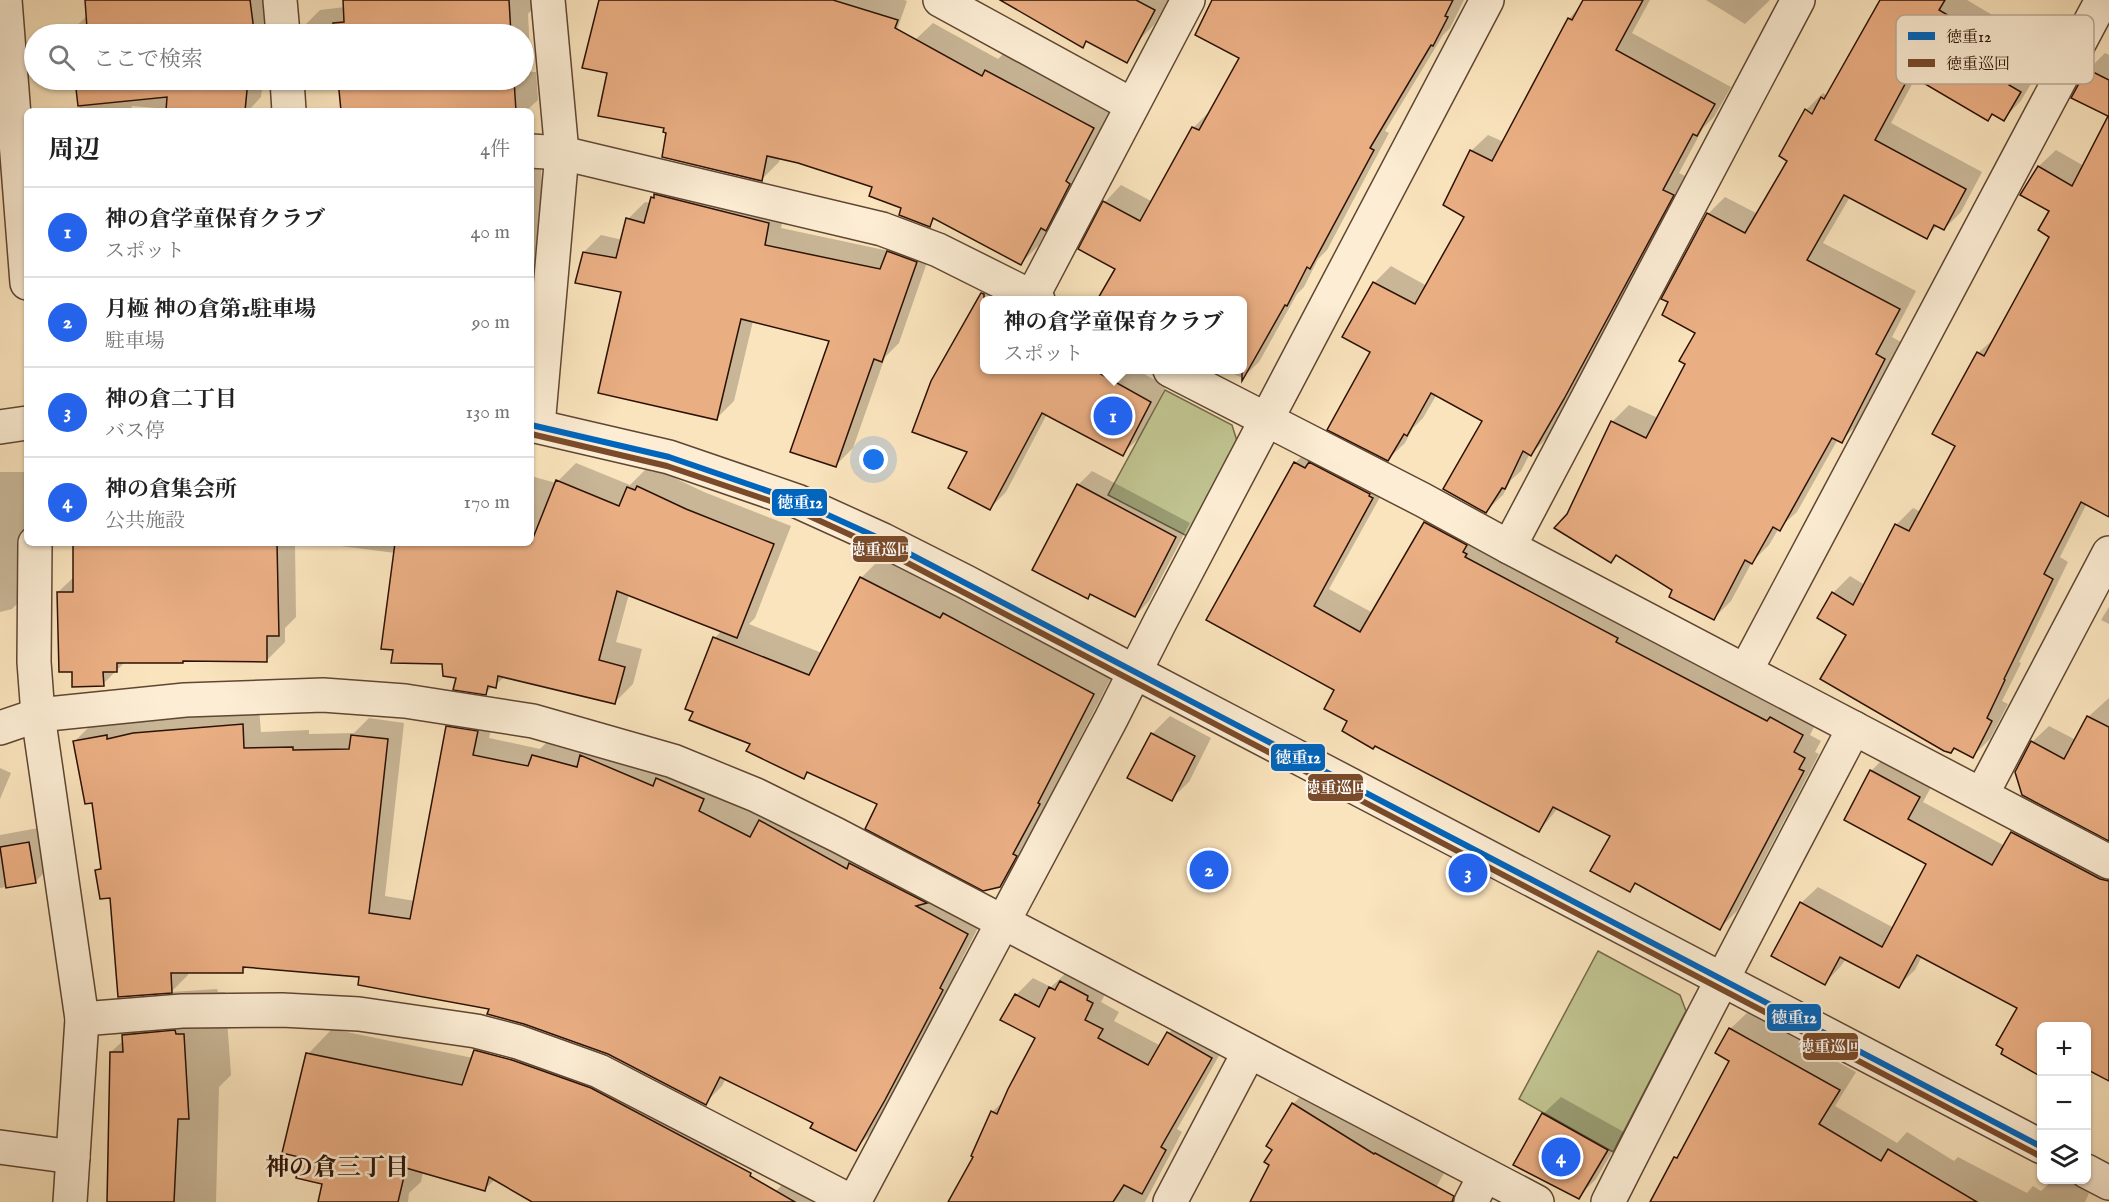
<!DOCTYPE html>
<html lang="ja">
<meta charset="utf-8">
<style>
:root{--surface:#fff;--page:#f2f2f2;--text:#222;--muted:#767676;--line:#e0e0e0;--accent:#2563eb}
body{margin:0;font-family:"IM FELL English","Noto Serif JP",serif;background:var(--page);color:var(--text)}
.controls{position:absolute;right:18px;bottom:18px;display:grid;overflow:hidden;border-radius:9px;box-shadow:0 2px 4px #0004}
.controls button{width:54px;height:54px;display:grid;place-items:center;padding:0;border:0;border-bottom:2px solid var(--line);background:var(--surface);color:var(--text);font:30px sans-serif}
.you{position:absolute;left:874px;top:460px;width:21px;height:21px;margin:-15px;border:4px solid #fff;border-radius:50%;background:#1a73e8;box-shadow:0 0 0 9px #1a73e833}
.badge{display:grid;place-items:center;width:39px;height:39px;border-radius:50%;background:var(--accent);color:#fff;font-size:20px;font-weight:700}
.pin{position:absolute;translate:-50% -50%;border:3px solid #fff;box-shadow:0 2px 6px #0006}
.popup{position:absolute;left:980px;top:296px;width:267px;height:78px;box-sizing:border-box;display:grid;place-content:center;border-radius:9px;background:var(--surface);filter:drop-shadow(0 2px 4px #0005);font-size:20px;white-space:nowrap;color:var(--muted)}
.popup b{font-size:22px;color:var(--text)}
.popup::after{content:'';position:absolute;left:50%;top:100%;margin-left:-12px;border:12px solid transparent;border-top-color:var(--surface)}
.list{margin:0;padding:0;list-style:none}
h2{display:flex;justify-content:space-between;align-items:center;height:78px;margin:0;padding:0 24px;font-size:26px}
h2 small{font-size:20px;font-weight:400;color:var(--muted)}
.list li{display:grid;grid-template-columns:39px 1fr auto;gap:18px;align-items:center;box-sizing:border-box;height:90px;padding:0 24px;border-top:2px solid var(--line)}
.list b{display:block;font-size:22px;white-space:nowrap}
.list p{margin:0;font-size:20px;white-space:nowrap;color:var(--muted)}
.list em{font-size:20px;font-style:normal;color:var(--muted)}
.icon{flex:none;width:33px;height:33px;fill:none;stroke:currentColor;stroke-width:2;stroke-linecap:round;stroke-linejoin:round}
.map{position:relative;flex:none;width:2109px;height:1202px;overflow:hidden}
.search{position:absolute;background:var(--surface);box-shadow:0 2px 4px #0004;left:24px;top:24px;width:510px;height:66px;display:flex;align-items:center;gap:15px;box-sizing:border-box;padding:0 21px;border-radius:33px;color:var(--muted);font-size:22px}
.panel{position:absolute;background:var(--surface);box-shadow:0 2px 4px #0004;left:24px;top:108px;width:510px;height:438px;border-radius:9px}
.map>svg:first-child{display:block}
.green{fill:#c0c490;stroke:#766a4a;stroke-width:1.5}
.shadow{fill:#0003;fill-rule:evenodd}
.building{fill:#eaae83;stroke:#2b1105;stroke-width:1.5}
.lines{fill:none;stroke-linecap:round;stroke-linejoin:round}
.minor-casing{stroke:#5f4633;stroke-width:36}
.tertiary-casing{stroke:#5f4633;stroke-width:36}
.minor{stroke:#fcedd4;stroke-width:33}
.tertiary{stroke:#fcedd4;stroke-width:33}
.bus-1-casing{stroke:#fcedd4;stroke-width:10}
.bus-2-casing{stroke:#fcedd4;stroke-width:10}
.bus-1{stroke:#0065bd;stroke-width:6}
.bus-2{stroke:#7a4b2a;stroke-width:6}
.labels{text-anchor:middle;stroke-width:5;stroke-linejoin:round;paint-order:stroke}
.neighbourhood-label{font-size:24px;font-weight:bold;fill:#2b1105;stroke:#fcedd4}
.key{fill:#fcedd4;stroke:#bdab96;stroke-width:1.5}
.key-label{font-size:16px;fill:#2b1105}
.line-badge{stroke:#fcedd4;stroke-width:2}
.badge-label{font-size:16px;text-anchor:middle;font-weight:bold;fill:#fff}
</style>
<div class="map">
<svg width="2109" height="1202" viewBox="0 0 2109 1202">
<rect width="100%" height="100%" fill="#fae4bd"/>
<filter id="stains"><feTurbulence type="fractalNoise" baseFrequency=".00333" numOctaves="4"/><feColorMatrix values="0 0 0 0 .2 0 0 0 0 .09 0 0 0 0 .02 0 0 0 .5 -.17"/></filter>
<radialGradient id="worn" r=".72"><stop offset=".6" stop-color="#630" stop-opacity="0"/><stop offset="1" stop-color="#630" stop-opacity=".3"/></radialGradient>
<g class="green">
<path d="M1165 390 1232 425 1237 441 1187 536 1108 495Z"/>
<path d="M1598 951 1680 995 1686 1011 1613 1152 1519 1099Z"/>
</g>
<g class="shadow">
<path d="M86 0H269L294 34H72V30L88 15Z"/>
<path d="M344 0H541L528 14 531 72H536L538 100 526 111H343L340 80H524V34H302L303 27 320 10 345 7Z"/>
<path d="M600 0H904L907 1 887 59 915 40 933 23 998 59 1004 53 1110 111 1082 163 1087 166 1063 212 1050 225 1038 246 1021 263 936 218 929 225 874 186 780 158 779 162 761 180 668 132 608 71Z"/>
<path d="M1019 0H1168L1154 25 1137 42Z"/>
<path d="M1264 0H1464L1450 28 1443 35 1385 131 1389 133 1327 250 1318 259 1304 287 1297 294 1259 362 1242 378 1226 370H1242V300H1099L1117 268 1105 202 1121 185 1153 202 1193 128 1210 111 1241 58Z"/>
<path d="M1585 0H1650L1632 33 1731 87 1714 117 1703 128 1679 173 1689 178 1581 380 1548 437 1531 454 1530 453 1521 471 1511 480 1503 495 1486 511 1484 421 1437 394 1423 418 1413 428 1405 443 1388 459 1374 283 1391 266 1427 286 1467 216 1471 151 1488 135 1504 142 1569 19Z"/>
<path d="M1706 0H1770L1745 24Z"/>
<path d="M1881 0H1967L2028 36 2022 48 2033 54 2025 67 2037 74 2020 102 2003 119 1994 113 1988 119 1916 77 1891 123 1982 172 1961 212 1944 229 1938 225 1926 237 1850 197 1823 243 1916 291 1892 337 1901 342 1858 424 1841 441 1838 439 1797 512 1779 528 1769 545 1752 562 1731 601 1714 618 1674 589 1618 555 1611 561 1568 515 1612 422 1629 405 1658 418 1687 364 1697 332 1708 214 1725 197 1758 214 1789 160 1806 110 1823 93 1826 95 1831 90Z"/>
<path d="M2105 53 2109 55V115L2088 70Z"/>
<path d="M77 80H263L261 97 248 111H195L132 106 131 111H80Z"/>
<path d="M2109 118V515L2087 503 2060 557 2068 562 2019 662 2021 663 2002 701 2008 704 1990 739 1973 756 1956 747 1951 752 1848 634 1833 593 1850 576 1865 585 1896 525 1913 508 1921 512 1957 445 1978 353 1996 337 2051 237V211L2022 195 2039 166 2056 150 2084 166Z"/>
<path d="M531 167 541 168 543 216 531 338Z"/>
<path d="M669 181 786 206 781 228 889 251 905 234 933 245 899 343 885 357 853 448 836 465 831 340 753 321 734 401 717 418 623 291 584 252 601 235 623 240 628 219 645 202 651 203 652 198Z"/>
<path d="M995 281 1030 300H984V370H1137L1166 386 1139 438 1122 454 1047 414 1006 492 990 508 970 451 932 382 978 297Z"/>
<path d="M1312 446 1389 481 1329 589 1373 613 1425 523 1442 506 1819 717 1810 735 1821 741 1815 752 1819 754 1737 911 1720 928 1637 883 1630 890 1612 835 1558 808 1539 831 1349 721 1336 689 1208 619 1295 463Z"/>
<path d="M576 463 630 485 646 469 653 472 656 469 704 492 791 526 755 618 749 624 822 653 861 578 881 558 959 598 964 594 1113 674 1057 783 1059 784 1020 865 1000 885 879 803 810 771 803 778 752 743 715 638 722 630 629 594 616 642 642 649 633 684 615 702 506 676 485 693 457 676 443 662 394 649 395 553 318 543H531V476L556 483Z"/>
<path d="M1092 471 1190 523 1149 601 1135 616 1092 593 1088 597 1078 485Z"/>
<path d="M0 472H24V506H27L28 593 12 609 0 612Z"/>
<path d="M74 543H295L296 617 285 628V642L267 660H185L183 662H125L103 684 74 671 58 592 74 577Z"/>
<path d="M2109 607V624L2101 620Z"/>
<path d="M2109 698V839L2032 742 2049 726 2076 740 2088 717Z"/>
<path d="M259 708 261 732 309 730V734L354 733 369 718 404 723 385 896 415 901 448 727 465 710 494 715 489 738 540 749 550 739H598L763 818 777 804 984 916 956 971 959 973 902 1082 872 1132 855 1149 815 1122 726 1078 722 1086 705 1103 608 1053 491 1007 361 976 248 966 242 971H188V975L171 992 217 989 218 992H225L231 1075 219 1087 216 1202H108L111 1052 124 1040 123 1035 166 992 97 870 102 865 94 801 75 741 92 724Z"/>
<path d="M1170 716 1211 738 1189 782 1171 799 1129 778 1152 734Z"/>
<path d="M1888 754 1935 780 1923 802 2005 846 2013 833 2029 816 2109 858V1079L2086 1026H2042L2040 1074 2019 1007 1922 956 1915 970 1898 986 1846 959 1841 966 1825 983 1801 903 1818 887 1894 928 1928 864 1871 771Z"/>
<path d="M0 768 11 773 0 799Z"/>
<path d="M44 827 50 867 35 882 0 888V835Z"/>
<path d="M1068 971 1110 985 1101 1002 1119 1012 1114 1021 1161 1046 1169 1033 1186 1015 1228 1040 1177 1129 1182 1132 1145 1202H950L975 1157 992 1112 1005 1100 1037 1037 1016 995 1033 978 1051 987Z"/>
<path d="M1748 1012 1856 1072 1835 1106 1897 1143 1907 1132 1954 1161 1958 1157 2027 1193 2033 1186 2041 1191 2053 1180H2066L2089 1193 2085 1202H1657L1676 1158 1682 1151 1731 1060 1730 1029Z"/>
<path d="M500 1026 742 1131 705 1202H535L495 1179 485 1189 423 1172 421 1182 409 1193 408 1202H320L324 1183 308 1054 332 1029 473 1058 476 1051ZM488 1052 520 1060 519 1063 488 1055Z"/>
<path d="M1311 1086 1448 1166 1428 1202H1252L1271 1165 1274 1149 1268 1146 1293 1104Z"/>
<path d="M1561 1097 1624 1132 1596 1179 1578 1197 1543 1114Z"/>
<path d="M800 1167 839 1202H769L776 1191Z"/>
</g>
<g class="building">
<path d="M85 0H250L253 23 252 34H71L70 30 87 28Z"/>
<path d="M343 0H509L511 34H334L333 23 344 22Z"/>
<path d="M599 0H833L898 20 895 28 982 76 985 70 1094 128 1066 181 1070 184 1046 231 1041 228 1021 265 933 218 930 227 899 215 901 208 869 196 872 187 798 163 767 156 762 181 662 157 666 133 663 132 664 128 598 116 607 73 582 68Z"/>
<path d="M1000 0H1136L1155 10 1127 63 1086 41 1083 48Z"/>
<path d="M1212 0H1453L1445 16 1448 17 1433 46 1431 45 1370 148 1374 150 1310 269 1307 267 1287 306 1285 305 1242 381V300H1097L1115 269 1078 249 1103 201 1140 221 1192 127 1199 130 1239 58 1195 35Z"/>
<path d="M1583 0H1643L1616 50 1715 104 1697 136 1693 134 1663 190 1674 195 1564 399 1531 456 1523 451 1505 489 1502 488 1486 513 1443 489 1482 421 1431 393 1407 436 1404 434 1388 461 1327 430 1370 352 1342 337 1373 282 1415 304 1464 217 1443 205 1470 150 1492 161 1568 18 1572 20Z"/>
<path d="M1880 0H1945L1939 10 2012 53 2006 65 2017 72 2009 85 2021 92 2004 121 1992 114 1988 121 1910 75 1875 140 1966 189 1944 230 1934 225 1927 239 1844 195 1807 260 1900 309 1876 354 1885 359 1842 443 1832 438 1780 531 1773 527 1752 564 1745 560 1714 620 1669 597 1672 590 1616 555 1611 563 1554 528 1567 514 1611 421 1646 438 1685 364 1679 361 1695 333 1662 315 1668 302 1661 299 1707 213 1745 233 1787 161 1779 156 1805 109 1812 114 1821 97 1824 99Z"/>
<path d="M2087 69 2109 80V517L2081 502 2044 574 2053 579 2004 679 2005 680 1987 718 1992 721 1973 758 1954 748 1951 753 1944 751 1820 679 1846 635 1817 618 1832 592 1853 605 1895 524 1909 531 1955 446 1932 434 1977 352 1984 356 2049 237 2038 230 2049 211 2020 195 2038 166 2072 186 2108 116 2071 98Z"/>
<path d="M75 80H248L245 111H166L167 97 78 106Z"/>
<path d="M338 80H514L516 111H341Z"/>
<path d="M654 194 769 223 765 245 880 269 887 251 917 262 882 362 874 359 836 467 790 452 829 341 741 319 717 420 598 393 621 292 575 283 583 252 616 258 626 218 644 223 651 197 654 198Z"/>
<path d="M981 293 984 294V369H1092L1151 402 1123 456 1042 413 990 510 948 488 967 452 912 432 931 381Z"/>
<path d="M1294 462 1305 468 1309 462 1370 494 1369 496 1373 498 1314 606 1360 632 1424 522 1467 545 1463 552 1467 554 1465 557 1618 638 1616 642 1767 721 1770 717 1803 735 1794 752 1805 758 1799 769 1804 771 1720 930 1635 883 1630 892 1590 871 1610 836 1553 807 1539 832 1375 746 1373 749 1342 731 1347 721 1324 709 1334 690 1206 620Z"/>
<path d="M556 480 619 506 627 487 635 490 637 486 686 509 774 544 737 638 617 591 599 660 625 667 615 704 498 676 496 688 488 686 486 695 453 690 456 678 443 676 442 664 391 663 393 650 381 649 395 543H531Z"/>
<path d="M1077 484 1176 537 1135 617 1090 594 1088 599 1032 570Z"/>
<path d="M73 543H277L279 636H267V662L183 661V663H117V672H103L104 686 72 687V672H59L57 592H73Z"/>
<path d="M860 577 940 618 943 613 1094 694 1038 803 1040 804 1013 854 1017 856 1000 887 983 891 865 829 877 804 807 772 804 779 746 751 750 744 689 720 693 712 685 709 713 637 809 675Z"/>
<path d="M2087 716 2109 727V841L2022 795 2015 772 2031 741 2064 759Z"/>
<path d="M243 724 244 748 293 747V750L349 749 351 735 388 739 369 913 410 919 446 726 478 731 473 755 528 766 532 755 577 767 580 755 653 786 656 778 704 799 699 811 750 837 759 820 847 869 849 863 927 903 916 906 968 934 940 988 943 990 885 1100 856 1151 810 1128 813 1123 720 1077 706 1105 608 1054 524 1024 487 1014 489 1009 358 985 359 977 243 967V973H171L172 993 118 997 110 898 100 899 95 870 101 869 92 803 85 804 73 741 107 735V739L133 733Z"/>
<path d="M1151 733 1195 756 1172 801 1127 778Z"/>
<path d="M1870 770 1920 797 1908 819 1992 865 2011 832 2100 879 2109 881V1081L2086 1069V1026H2042L2040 1076 2001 1054 2003 1049 1996 1045 2017 1008 1917 955 1899 988 1840 957 1825 985 1771 956 1800 902 1882 947 1926 864 1844 820Z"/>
<path d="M29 842 36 883 6 888 0 847Z"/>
<path d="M1060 981 1088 996 1087 1000 1093 1003 1085 1020 1103 1029 1098 1038 1148 1065 1167 1032 1212 1058 1161 1147 1166 1150 1142 1194 1124 1185 1113 1202H948L973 1157 971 1156 991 1111 997 1114 1008 1089 1035 1038 1000 1020 1015 994 1039 1007 1049 987 1055 990Z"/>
<path d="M1729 1028 1840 1090 1819 1124 1881 1161 1888 1149 1977 1202H1650L1674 1157 1677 1158 1729 1061 1715 1053Z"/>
<path d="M175 1030 176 1034H184L189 1119H178L174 1202H107L110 1052H123L122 1035Z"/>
<path d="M474 1050 512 1060 591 1088 751 1173 750 1176 795 1202H532L489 1177 485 1191 406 1168 398 1202H318L322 1184 296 1178 299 1157 282 1153 306 1053 462 1085Z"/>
<path d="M1292 1103 1374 1154 1375 1153 1454 1196 1452 1202H1250L1269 1165 1264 1162 1272 1150 1266 1146Z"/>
<path d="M1542 1113 1608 1150 1579 1199 1513 1165Z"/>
</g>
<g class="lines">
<defs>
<g id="minor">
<path d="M5 0 27 283"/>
<path d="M280 0 283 34"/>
<path d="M940 0 1132 105"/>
<path d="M287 80 289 111"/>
<path d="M531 151 562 153 882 229 938 250 1038 300"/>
<path d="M1032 297 1188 0"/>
<path d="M1170 370 1423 500 1509 547 2109 862"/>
<path d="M538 426 562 153 548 0"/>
<path d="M35 543 34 662 38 715 82 1019 70 1202"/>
<path d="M1509 547 1798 0"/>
<path d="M1746 670 2102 0"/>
<path d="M0 728 38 715 185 700 323 695 405 701 533 721 673 761 756 795 837 835 1537 1202"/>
<path d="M1982 794 2109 553"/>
<path d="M82 1019 182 1011 282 1010 359 1014 476 1031 518 1042 599 1071 852 1202"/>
<path d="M0 1147 73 1157"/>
<path d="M854 1202 1111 719 1160 622 1487 0"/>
<path d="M1170 1202 1249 1052"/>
<path d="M1471 1202 1485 1175"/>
<path d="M1608 1202C1688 1043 1771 886 1854 728"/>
</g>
<g id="tertiary">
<path d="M531 425 669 457 797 501 883 540 966 582 1135 672 2042 1147"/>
<path d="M0 427 27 423"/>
<path d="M2086 1171 2109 1183"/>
</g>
</defs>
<use href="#minor" class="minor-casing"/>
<use href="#tertiary" class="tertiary-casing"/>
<use href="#minor" class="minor"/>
<use href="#tertiary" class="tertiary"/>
<defs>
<path id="bus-1" d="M531 425 669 457 797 501 883 540 2042 1147"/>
<path id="bus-2" d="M531 434 667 466 794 509 879 548 2038 1155"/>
</defs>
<use href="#bus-1" class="bus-1-casing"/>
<use href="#bus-2" class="bus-2-casing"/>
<use href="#bus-1" class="bus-1"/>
<use href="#bus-2" class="bus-2"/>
</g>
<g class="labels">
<g class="neighbourhood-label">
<text x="337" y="1175">神の倉三丁目</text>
</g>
</g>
<rect x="1896" y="15" width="198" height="69" rx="9" class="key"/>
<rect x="1908" y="32" width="27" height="8" fill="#0065bd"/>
<rect x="1908" y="59" width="27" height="8" fill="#7a4b2a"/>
<g class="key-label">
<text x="1946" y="42">徳重12</text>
<text x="1946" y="69">徳重巡回</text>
</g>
<g class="line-badge">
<rect x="771" y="488" width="57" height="29" rx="6" fill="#0065bd"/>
<rect x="852" y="535" width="57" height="28" rx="6" fill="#7a4b2a"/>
<rect x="1270" y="743" width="56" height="29" rx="6" fill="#0065bd"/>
<rect x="1307" y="773" width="57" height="29" rx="6" fill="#7a4b2a"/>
<rect x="1766" y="1003" width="56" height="29" rx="6" fill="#0065bd"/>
<rect x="1802" y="1032" width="57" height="29" rx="6" fill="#7a4b2a"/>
</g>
<g class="badge-label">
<text x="800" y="508">徳重12</text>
<text x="881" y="555">徳重巡回</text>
<text x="1298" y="763">徳重12</text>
<text x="1336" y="793">徳重巡回</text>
<text x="1794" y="1023">徳重12</text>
<text x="1830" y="1052">徳重巡回</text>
</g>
<rect width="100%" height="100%" filter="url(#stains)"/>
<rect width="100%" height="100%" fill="url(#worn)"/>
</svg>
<div class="controls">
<button>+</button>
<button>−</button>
<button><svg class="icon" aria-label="layers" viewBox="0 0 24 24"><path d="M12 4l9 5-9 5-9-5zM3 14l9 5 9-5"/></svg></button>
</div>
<div class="you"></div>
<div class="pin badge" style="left:1113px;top:416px">1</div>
<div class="popup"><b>神の倉学童保育クラブ</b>スポット</div>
<div class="pin badge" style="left:1209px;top:870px">2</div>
<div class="pin badge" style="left:1468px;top:873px">3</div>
<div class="pin badge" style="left:1561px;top:1157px">4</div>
<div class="search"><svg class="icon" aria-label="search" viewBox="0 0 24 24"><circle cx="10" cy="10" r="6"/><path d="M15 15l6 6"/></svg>ここで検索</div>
<section class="panel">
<h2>周辺<small>4件</small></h2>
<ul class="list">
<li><span class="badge">1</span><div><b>神の倉学童保育クラブ</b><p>スポット</p></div><em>40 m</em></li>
<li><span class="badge">2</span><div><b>月極 神の倉第1駐車場</b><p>駐車場</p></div><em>90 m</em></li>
<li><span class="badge">3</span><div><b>神の倉二丁目</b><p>バス停</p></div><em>130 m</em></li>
<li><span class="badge">4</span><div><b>神の倉集会所</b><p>公共施設</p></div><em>170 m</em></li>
</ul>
</section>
</div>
